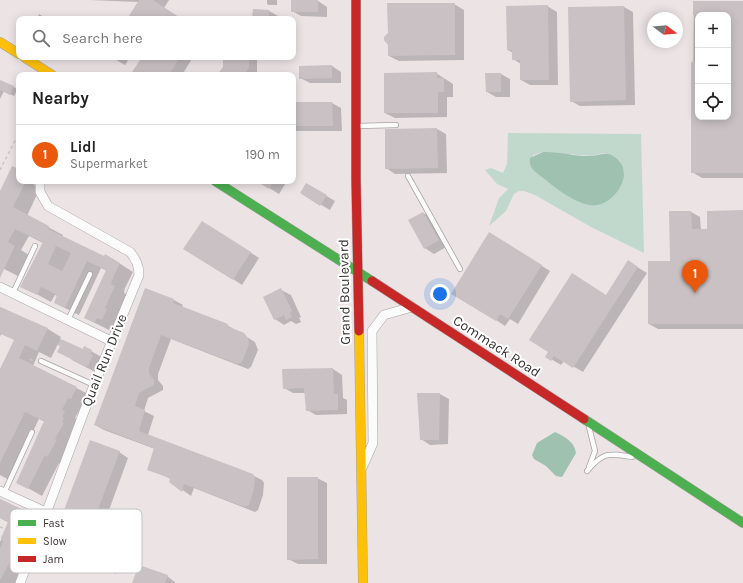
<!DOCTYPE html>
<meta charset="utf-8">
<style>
:root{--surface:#fff;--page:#f2f2f2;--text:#222;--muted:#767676;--line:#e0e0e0;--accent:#ea580c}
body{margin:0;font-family:Karla,sans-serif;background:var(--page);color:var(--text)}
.controls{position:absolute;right:12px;top:12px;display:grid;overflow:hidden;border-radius:8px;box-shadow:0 2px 10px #0003}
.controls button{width:36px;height:36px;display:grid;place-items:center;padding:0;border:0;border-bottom:1px solid var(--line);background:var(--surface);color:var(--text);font:20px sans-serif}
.compass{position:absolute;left:647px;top:12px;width:36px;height:36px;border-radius:50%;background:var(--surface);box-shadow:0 2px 10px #0003;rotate:106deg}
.you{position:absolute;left:440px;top:294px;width:14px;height:14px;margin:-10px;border:3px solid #fff;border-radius:50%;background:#1a73e8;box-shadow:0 0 0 6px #1a73e833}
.badge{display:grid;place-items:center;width:26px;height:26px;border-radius:50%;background:var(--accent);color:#fff;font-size:13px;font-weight:700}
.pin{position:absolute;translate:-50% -33px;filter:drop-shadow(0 1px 2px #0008)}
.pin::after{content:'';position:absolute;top:21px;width:14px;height:12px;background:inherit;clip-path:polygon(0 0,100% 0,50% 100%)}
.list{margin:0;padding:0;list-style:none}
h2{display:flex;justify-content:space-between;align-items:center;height:52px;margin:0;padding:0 16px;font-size:17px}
h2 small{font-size:13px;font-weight:400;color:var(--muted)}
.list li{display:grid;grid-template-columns:26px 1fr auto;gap:12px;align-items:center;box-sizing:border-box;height:60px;padding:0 16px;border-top:1px solid var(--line)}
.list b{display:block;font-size:15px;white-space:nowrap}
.list p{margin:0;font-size:13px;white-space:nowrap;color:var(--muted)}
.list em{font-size:13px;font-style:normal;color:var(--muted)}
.icon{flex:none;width:22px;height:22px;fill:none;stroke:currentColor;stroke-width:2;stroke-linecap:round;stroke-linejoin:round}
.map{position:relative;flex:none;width:743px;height:583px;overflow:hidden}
.search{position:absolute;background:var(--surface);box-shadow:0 2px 10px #0003;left:16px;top:16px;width:280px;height:44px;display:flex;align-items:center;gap:10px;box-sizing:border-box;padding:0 14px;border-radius:8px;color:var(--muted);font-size:15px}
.panel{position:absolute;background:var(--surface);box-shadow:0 2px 10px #0003;left:16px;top:72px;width:280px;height:112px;border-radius:8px}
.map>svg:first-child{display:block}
.green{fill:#c1d9cc;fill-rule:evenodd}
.water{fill:#9fc1b0}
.shadow{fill:#0003;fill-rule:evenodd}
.building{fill:#c9c1c3;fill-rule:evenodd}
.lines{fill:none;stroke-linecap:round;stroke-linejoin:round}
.lane-casing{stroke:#a9a3a4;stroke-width:6}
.street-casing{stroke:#a9a3a4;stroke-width:10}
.fast-casing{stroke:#a9a3a4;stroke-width:10}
.slow-casing{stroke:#a9a3a4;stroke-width:10}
.jam-casing{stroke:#a9a3a4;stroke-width:10}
.path{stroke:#c8c6c6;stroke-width:1.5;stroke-dasharray:3 3;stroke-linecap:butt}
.lane{stroke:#fcfbfb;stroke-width:4.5}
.street{stroke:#fcfbfb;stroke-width:9}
.fast{stroke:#4caf50;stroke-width:9}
.slow{stroke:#ffc107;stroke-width:9}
.jam{stroke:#c62828;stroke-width:9}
.labels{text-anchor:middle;stroke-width:4;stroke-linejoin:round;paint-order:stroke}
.street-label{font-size:14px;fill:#393334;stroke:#fff}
.key{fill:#fff;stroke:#c4c2c2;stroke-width:1}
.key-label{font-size:11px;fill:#393334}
</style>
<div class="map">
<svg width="743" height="583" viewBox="0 0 743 583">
<rect width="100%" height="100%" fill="#ece3e5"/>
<path class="green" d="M508 133 641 134 644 253 591 227 535 195 524 191H519L514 194 506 211 489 226 499 198 508 189 497 184 485 170 491 168 503 173 507 164ZM543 152 592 156 604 153 614 156 620 161 624 171 620 187 612 198 590 205 570 197 535 172 533 155Z"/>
<g class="water">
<path d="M543 152C559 151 576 157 592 156 600 155 607 151 615 157 638 173 612 210 589 205 574 202 558 190 547 181 539 174 528 170 530 158Z"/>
<path d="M555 432C565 437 574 441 576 453L562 477 556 476 546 466 534 459 532 455 537 443Z"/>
</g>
<g class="shadow">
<path d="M89 0H169L164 8 181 19H128L139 2Z"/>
<path d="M267 0H277V5H269L267 4Z"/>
<path d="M292 1H318L327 7V17L301 16 292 11Z"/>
<path d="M694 2H743V178H702L692 172ZM698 15H728V117H698Z"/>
<path d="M454 4 464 10V60L399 61 389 56Z"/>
<path d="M547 6 557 12 558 85H530L521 80V64L513 59V53L508 50Z"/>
<path d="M624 7 633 12 635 105 580 106 571 101Z"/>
<path d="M269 11 278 16V19H258L253 16Z"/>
<path d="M39 14 47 19H37Z"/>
<path d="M111 57H130L125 65Z"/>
<path d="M143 57H193L182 75H132Z"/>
<path d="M224 57H257V73L256 75H219L224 67Z"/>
<path d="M332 66 341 72V83H310L300 78Z"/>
<path d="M436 73 453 84V97H447V117L395 118 385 113Z"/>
<path d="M501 74 510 79V97H496L487 92Z"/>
<path d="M0 81 18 89 14 96 4 91 0 99Z"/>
<path d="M293 103H332L341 108 342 131H293Z"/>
<path d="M437 129 446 134 447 173 395 174 386 168Z"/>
<path d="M19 170V181H36L34 185 40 188 27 216 63 235 62 237 104 258 119 263 133 272 125 288 124 293 128 295 116 327 111 325 109 330 85 318 107 271 101 268 79 315 55 303 58 296 55 295 51 302 22 286 43 243 29 236 21 250 29 255 18 276 0 267V194Z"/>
<path d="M258 181H287L279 194Z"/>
<path d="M306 184 335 201 330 210 301 193Z"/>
<path d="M743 211V329H658L649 324 672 262 670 212H691L700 217 701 230H708Z"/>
<path d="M423 213 433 218 448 246 434 254 425 248 409 221Z"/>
<path d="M211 227 259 258 242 285 233 279Z"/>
<path d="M499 239 550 271 518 324 510 319 505 326 496 320Z"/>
<path d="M637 267 647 273 583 372 564 361 561 365 546 356Z"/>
<path d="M146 289 174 300 183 305 182 308 227 325 255 342 258 350 251 367 248 369 171 339 158 374V380L163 386V390L148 398 144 411 154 416 148 435 252 475 262 480 264 483 263 495 258 510 255 512 194 488 191 496 170 481 171 479 148 469 155 449 104 430 95 425Z"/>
<path d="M281 290 291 295 301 317 299 318 301 322 296 324 291 321 284 325 275 319Z"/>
<path d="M0 307 48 329 61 337 60 340 84 350 91 351 105 359 101 375 72 360 58 344 51 358 39 352 33 366 90 395 82 405 75 418 79 420 62 464 59 463 42 496 17 482 45 422 39 419 9 480 0 475V371L15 340 1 334 0 337Z"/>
<path d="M333 369 342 375 343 398 347 400V414L316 415 307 410 305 393H293L284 388Z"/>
<path d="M440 394 449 399 448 444 430 445 421 439Z"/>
<path d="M119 452 128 458 104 524 130 536 116 574 60 553 51 548Z"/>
<path d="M317 478 327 483V564H298L288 559Z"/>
<path d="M0 499 44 521 17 583H0V542L9 523 0 518Z"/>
<path d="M140 566 167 576 176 583H133Z"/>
</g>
<g class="building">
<path d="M139 0H153L182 19H127Z"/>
<rect x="291" y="0" width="27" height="12"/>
<path d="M693 1H743V173H691V62H698V117H728V15H693Z"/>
<path d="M387 3H455V55L388 56V45L384 40V37L388 33Z"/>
<path d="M548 5 549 80H520V60H512V50H507L506 6Z"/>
<path d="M624 6 626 100 570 102 568 7Z"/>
<path d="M253 9 269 10V18L252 17Z"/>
<path d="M142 57H180L169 75H130Z"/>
<path d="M223 57H249V68L244 75H217L223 67Z"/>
<path d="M332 65V78L299 79V66Z"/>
<path d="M437 72V78H444V92H438V113H384V73Z"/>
<path d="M485 73H501V92H486Z"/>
<path d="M0 80 14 86 10 95 0 90Z"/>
<path d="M293 102H332L333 126H293Z"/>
<path d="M437 128 438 168 385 169V129Z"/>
<path d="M12 166 19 169V181H26L13 207 49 226 48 229 104 256 105 254 120 263 112 280 111 284 115 286 105 308 107 309 102 320 97 318 95 323 84 318 106 270 87 261 65 308 54 303 57 295 41 287 37 295 20 287 43 242 15 229 8 242 15 246 0 278V191ZM56 246 71 253 62 271 48 264Z"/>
<path d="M256 181H274L269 189Z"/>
<path d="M306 183 327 195 320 206 300 193Z"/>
<path d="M743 210V324H648V261H670L669 211H691L692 229H707V211Z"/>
<path d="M423 212 439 240 424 249 408 220Z"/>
<path d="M202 221 251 252 233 280 183 249Z"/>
<path d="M489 232 542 265 508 319 500 314 496 321 451 294Z"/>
<path d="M628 260 638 267 573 368 554 356 551 361 545 357 548 352 529 340 572 273 606 295Z"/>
<path d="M145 288 174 299 173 303 228 324 227 326 244 333 248 338 249 344 242 362 238 364 161 335 149 368V374L154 380V385L139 393 135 406 145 410 139 431 253 474 255 477 254 489 249 505 245 507 184 484 182 492 169 482 170 478 147 470 154 448 94 425Z"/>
<path d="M281 288 292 311 290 312 292 317 286 320 284 315 274 320 263 297Z"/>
<path d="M0 307 48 328 37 351 25 345 19 358 77 387 71 399 68 398 62 410 65 411 62 417 64 418 62 422 64 423 55 439 57 440 47 457 45 455 28 489 16 483 44 421 25 412 0 463V369L14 340 0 333Z"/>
<path d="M61 339 83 349 84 346 92 350 90 354 93 355 87 367 57 352 60 346 57 345Z"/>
<path d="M333 368 334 394H338V410L306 411 304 388 283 389 282 369Z"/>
<path d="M417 393H440L439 440H420Z"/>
<path d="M90 440 120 451 94 520 122 530 107 569 50 548Z"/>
<path d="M287 477H318V559L287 560Z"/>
<path d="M0 499 30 513 10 562 0 580V549L3 542 1 538 8 522 0 518Z"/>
<path d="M139 565 168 575 165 583H132Z"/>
</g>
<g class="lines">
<defs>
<g id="lane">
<path d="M358 126 396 125"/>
<path d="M408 176 460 269"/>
<path d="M13 293 35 246"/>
<path d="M68 320 90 274"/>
<path d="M41 361 94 385"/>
<path d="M589 427 595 451 589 467"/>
<path d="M587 471C603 452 608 453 632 457"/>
<path d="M4 493 32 432"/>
</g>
<g id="street">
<path d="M0 287 111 341"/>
<path d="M362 468 373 443 372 331 384 315 412 307"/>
<path d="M0 491 46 512"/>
<path d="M20 583 94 385 139 275C139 265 136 260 130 252L48 206 40 192V181"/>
</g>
<g id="fast">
<path d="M215 181 372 281"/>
<path d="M584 419 743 523"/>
</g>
<g id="slow">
<path d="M0 42 19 54"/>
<path d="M24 57 52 75"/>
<path d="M359 331 363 583"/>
</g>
<g id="jam">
<path d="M356 0V180L359 331"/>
<path d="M372 281 584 419"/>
</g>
</defs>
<use href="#lane" class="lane-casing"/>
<use href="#street" class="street-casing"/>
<use href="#fast" class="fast-casing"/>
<use href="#slow" class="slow-casing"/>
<use href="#jam" class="jam-casing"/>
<g class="path">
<path d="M0 170 19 133"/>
<path d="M30 359 35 362"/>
<path d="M0 527 3 528"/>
</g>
<use href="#lane" class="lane"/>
<use href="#street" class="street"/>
<use href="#fast" class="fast"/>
<use href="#slow" class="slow"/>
<use href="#jam" class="jam"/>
</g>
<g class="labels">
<g class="street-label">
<text transform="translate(344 292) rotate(-91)" y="5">Grand Boulevard</text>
<text transform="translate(497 346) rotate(33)" y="5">Commack Road</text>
<text transform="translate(104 360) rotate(-68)" y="5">Quail Run Drive</text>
</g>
</g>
<rect x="10" y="509" width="132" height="64" rx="6" class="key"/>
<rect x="18" y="520" width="18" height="6" fill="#4caf50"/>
<rect x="18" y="538" width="18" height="6" fill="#ffc107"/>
<rect x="18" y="556" width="18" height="6" fill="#c62828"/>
<g class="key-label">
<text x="43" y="527">Fast</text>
<text x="43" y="545">Slow</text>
<text x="43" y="563">Jam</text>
</g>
</svg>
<div class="controls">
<button>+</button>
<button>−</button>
<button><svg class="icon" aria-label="locate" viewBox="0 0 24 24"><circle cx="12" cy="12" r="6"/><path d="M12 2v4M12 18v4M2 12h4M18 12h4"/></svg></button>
</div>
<svg class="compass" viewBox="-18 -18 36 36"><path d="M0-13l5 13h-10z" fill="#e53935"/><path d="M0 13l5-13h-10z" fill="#767676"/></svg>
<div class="you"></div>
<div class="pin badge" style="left:695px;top:293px">1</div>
<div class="search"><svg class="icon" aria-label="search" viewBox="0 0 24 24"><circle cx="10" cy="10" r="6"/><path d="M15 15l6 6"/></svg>Search here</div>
<section class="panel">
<h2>Nearby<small></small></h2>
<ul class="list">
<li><span class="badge">1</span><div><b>Lidl</b><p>Supermarket</p></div><em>190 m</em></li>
</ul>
</section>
</div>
